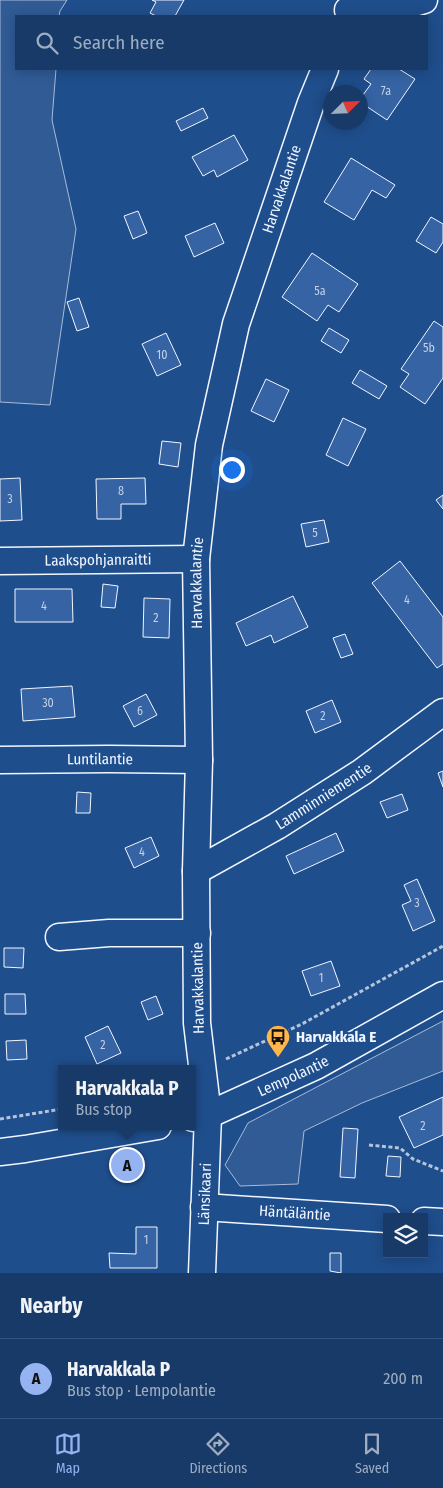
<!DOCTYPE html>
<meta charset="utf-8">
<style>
:root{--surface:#173a69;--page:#20416f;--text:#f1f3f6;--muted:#9eadc0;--line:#36547d;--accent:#95b2f1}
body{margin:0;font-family:"Fira Sans Condensed",sans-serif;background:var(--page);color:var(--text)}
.controls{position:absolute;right:15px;bottom:15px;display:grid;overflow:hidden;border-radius:0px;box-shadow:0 2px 12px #0003}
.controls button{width:45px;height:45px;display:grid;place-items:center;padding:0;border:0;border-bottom:1px solid var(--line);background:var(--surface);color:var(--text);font:25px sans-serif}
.compass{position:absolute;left:323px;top:85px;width:45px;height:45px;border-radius:50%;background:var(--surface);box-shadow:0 2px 12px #0003;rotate:66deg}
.you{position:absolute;left:231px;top:469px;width:18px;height:18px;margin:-12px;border:4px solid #fff;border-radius:50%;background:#1a73e8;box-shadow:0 0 0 8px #1a73e833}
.badge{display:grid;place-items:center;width:32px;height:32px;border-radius:50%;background:var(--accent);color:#111;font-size:16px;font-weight:700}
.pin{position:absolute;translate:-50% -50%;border:2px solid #fff;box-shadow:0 1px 5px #0006}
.popup{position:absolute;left:58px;top:1065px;width:138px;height:65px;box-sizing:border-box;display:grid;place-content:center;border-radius:0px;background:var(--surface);filter:drop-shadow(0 1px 4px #0005);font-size:16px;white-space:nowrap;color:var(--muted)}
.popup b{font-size:19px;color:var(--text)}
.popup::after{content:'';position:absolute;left:50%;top:100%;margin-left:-10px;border:10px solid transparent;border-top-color:var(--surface)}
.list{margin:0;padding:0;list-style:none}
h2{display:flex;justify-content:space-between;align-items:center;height:65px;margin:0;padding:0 20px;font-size:21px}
h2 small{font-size:16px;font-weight:400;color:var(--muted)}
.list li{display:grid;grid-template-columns:32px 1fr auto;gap:15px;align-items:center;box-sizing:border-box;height:80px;padding:0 20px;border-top:1px solid var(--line)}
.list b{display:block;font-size:19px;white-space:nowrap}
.list p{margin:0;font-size:16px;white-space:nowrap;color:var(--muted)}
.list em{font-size:16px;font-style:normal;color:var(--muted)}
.icon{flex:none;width:28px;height:28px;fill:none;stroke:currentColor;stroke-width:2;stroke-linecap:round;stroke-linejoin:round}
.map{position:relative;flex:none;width:443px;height:1273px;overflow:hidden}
.search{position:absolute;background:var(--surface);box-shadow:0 2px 12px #0003;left:15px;right:15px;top:15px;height:55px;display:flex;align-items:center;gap:12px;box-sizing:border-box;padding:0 18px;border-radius:0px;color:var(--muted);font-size:19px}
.sheet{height:145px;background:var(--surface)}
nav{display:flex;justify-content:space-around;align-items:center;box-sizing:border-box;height:70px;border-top:1px solid var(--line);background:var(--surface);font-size:14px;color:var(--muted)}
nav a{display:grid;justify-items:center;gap:2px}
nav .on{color:var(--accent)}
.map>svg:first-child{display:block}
.built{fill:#305b95;stroke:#a8bbd7}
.building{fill:#3563a3;stroke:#f2f6ff}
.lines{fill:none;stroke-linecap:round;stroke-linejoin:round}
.minor-casing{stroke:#f2f6ff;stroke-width:29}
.path{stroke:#b3c4dc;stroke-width:3;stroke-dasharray:4 2.5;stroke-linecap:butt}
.minor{stroke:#1f4e8c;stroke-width:26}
.labels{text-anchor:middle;stroke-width:4;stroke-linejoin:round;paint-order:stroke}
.number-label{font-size:12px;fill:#c3d1e8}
.street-label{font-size:15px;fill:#f2f6ff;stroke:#1f4e8c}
.poi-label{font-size:15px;font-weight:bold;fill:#f2f6ff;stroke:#1f4e8c;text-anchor:start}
</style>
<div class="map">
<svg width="443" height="1273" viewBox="0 0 443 1273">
<rect width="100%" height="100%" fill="#1f4e8c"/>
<g class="built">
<path d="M0 0H67L60 11 59 16H16V69H56L52 120 76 229 50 405 0 402Z"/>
<path d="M443 1021V1071L362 1103 304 1131 298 1184 240 1186 225 1165 248 1123Z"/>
</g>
<g class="building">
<path d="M152 0H184L175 16H156L150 13 156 2Z"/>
<path d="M371 69H399L415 79 387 120 360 102V99L371 84 364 79Z"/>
<path d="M203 108 208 118 181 131 176 121Z"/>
<path d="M234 135 248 160 217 177 214 170 203 176 192 157Z"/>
<path d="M351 158 395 185 386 198 372 190 354 220 324 202Z"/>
<path d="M138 211 147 233 133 239 124 216Z"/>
<path d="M431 217 443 224V242L436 253 416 241Z"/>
<path d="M215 223 224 243 194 257 185 236Z"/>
<path d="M312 253 358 284 339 312 328 305 317 321 282 297Z"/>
<path d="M79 298 89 327 77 331 67 302Z"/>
<path d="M434 321 443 327V378L425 404 400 387 409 374 401 369Z"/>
<path d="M329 328 349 340 341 353 321 341Z"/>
<path d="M166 333 181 365 157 376 142 344Z"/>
<path d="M360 370 387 386 379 399 352 383Z"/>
<path d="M266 379 289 390 274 422 251 411Z"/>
<path d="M343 418 366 429 348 466 326 455Z"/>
<path d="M162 441 181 443 178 467 159 464Z"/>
<path d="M20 478 22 520 0 521V479Z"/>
<path d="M145 478 146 504H121V519H97L96 479Z"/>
<path d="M443 495V509L436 500Z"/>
<path d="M324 520 329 542 306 547 301 524Z"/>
<path d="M400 561 443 617V664L437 668 372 583Z"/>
<path d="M103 584 118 586 115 608 101 607Z"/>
<path d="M15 589H72L73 622H15Z"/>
<path d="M293 596 308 627 274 643 271 635 246 646 236 623Z"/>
<path d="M144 598 170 599 169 638 143 637Z"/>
<path d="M345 634 353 654 341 658 333 638Z"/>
<path d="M72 686 75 717 23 721 21 689Z"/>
<path d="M146 694 157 715 134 727 123 706Z"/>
<path d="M332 700 341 722 315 733 306 711Z"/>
<path d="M443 771V787L438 773Z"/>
<path d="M77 792 91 793 90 813H76Z"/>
<path d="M402 794 408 810 387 818 380 802Z"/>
<path d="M336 833 344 851 294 874 286 856Z"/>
<path d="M151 837 159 856 134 868 125 848Z"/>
<path d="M417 879 435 921 413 931 402 905 411 901 404 885Z"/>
<path d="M4 948H24L23 968 4 967Z"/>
<path d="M331 961 340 986 311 996 302 971Z"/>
<path d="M5 994H25L26 1014H5Z"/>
<path d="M156 996 163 1014 148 1020 141 1002Z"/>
<path d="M108 1026 121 1053 97 1064 85 1037Z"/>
<path d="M26 1040 27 1059 7 1060 6 1041Z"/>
<path d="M443 1097V1135L414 1148 399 1117Z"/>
<path d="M343 1128 358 1129 355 1178 340 1177Z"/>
<path d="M388 1156 401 1157 400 1177 386 1176Z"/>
<path d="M136 1227H157V1268H110L109 1253 136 1254Z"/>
<path d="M330 1253H341V1273L330 1271Z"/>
</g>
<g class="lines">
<defs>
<g id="minor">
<path d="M348 10H390L424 0"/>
<path id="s1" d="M0 561 196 559"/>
<path id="s2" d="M0 760 109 759 199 760"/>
<path id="s3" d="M196 871 277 826 362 772 443 712"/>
<path d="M59 937 109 933H197"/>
<path id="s4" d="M193 1118 208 1115 316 1066 443 995"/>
<path d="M0 1152 25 1149 158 1126"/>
<path id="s5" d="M204 1207 387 1219"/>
<path d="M424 1221 443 1222"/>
<path id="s6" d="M202 1273 208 1115 197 1023 196 871 199 760 196 559 209 445 236 324 311 103 325 69"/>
</g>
</defs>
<use href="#minor" class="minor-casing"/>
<g class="path">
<path d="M226 1059 302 1024 443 946"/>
<path d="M0 1119 62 1109"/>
<path d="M369 1145 400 1148 413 1159 443 1171"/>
</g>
<use href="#minor" class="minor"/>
</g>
<defs>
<symbol id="bus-pin" viewBox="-11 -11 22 30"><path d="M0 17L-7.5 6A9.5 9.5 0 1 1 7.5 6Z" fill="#ffb74d" stroke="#1f4e8c"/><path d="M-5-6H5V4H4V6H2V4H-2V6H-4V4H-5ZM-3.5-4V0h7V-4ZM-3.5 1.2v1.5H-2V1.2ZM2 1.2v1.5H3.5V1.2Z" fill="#111"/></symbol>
</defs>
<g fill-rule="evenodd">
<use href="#bus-pin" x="264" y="1023" width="28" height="38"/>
</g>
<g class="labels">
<g class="number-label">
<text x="386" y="95">7a</text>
<text x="320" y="295">5a</text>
<text x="429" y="352">5b</text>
<text x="162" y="359">10</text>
<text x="121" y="495">8</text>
<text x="10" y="503">3</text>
<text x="315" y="537">5</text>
<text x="407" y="604">4</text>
<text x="44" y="610">4</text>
<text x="156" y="622">2</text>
<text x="48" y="707">30</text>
<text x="140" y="715">6</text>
<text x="323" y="720">2</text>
<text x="142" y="856">4</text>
<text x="417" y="907">3</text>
<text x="321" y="982">1</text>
<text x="103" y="1049">2</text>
<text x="423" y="1130">2</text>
<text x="146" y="1244">1</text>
</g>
<g class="street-label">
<text dy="5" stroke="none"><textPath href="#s6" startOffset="1096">Harvakkalantie</textPath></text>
<text dy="5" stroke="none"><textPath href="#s1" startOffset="98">Laakspohjanraitti</textPath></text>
<text dy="5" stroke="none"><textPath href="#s6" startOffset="691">Harvakkalantie</textPath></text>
<text dy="5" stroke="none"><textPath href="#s2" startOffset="100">Luntilantie</textPath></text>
<text dy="5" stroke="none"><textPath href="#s3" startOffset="148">Lamminniementie</textPath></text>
<text transform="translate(198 988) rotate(-91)" y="5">Harvakkalantie</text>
<text dy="5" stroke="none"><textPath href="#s4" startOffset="109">Lempolantie</textPath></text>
<text dy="5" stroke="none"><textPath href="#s6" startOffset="79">Länsikaari</textPath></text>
<text dy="5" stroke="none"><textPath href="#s5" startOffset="91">Häntäläntie</textPath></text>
</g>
<g class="poi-label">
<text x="296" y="1042">Harvakkala E</text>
</g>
</g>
</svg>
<div class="controls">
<button><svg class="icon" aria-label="layers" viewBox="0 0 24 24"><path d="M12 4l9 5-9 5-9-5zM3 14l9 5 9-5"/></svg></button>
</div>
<svg class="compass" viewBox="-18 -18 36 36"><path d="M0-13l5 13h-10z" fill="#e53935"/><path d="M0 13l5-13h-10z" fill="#9eadc0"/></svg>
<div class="you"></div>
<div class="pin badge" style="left:127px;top:1165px">A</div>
<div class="popup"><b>Harvakkala P</b>Bus stop</div>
<div class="search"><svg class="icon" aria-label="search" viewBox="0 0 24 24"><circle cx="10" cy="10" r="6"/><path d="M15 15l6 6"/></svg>Search here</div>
</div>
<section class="sheet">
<h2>Nearby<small></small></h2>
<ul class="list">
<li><span class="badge">A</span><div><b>Harvakkala P</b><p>Bus stop · Lempolantie</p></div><em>200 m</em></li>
</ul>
</section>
<nav>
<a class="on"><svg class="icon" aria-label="map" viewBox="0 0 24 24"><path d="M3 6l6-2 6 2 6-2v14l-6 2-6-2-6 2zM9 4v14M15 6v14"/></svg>Map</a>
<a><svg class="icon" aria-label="directions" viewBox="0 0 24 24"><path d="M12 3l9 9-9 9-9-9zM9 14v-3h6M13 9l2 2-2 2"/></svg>Directions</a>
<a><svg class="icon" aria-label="saved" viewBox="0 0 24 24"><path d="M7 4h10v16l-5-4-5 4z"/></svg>Saved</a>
</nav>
